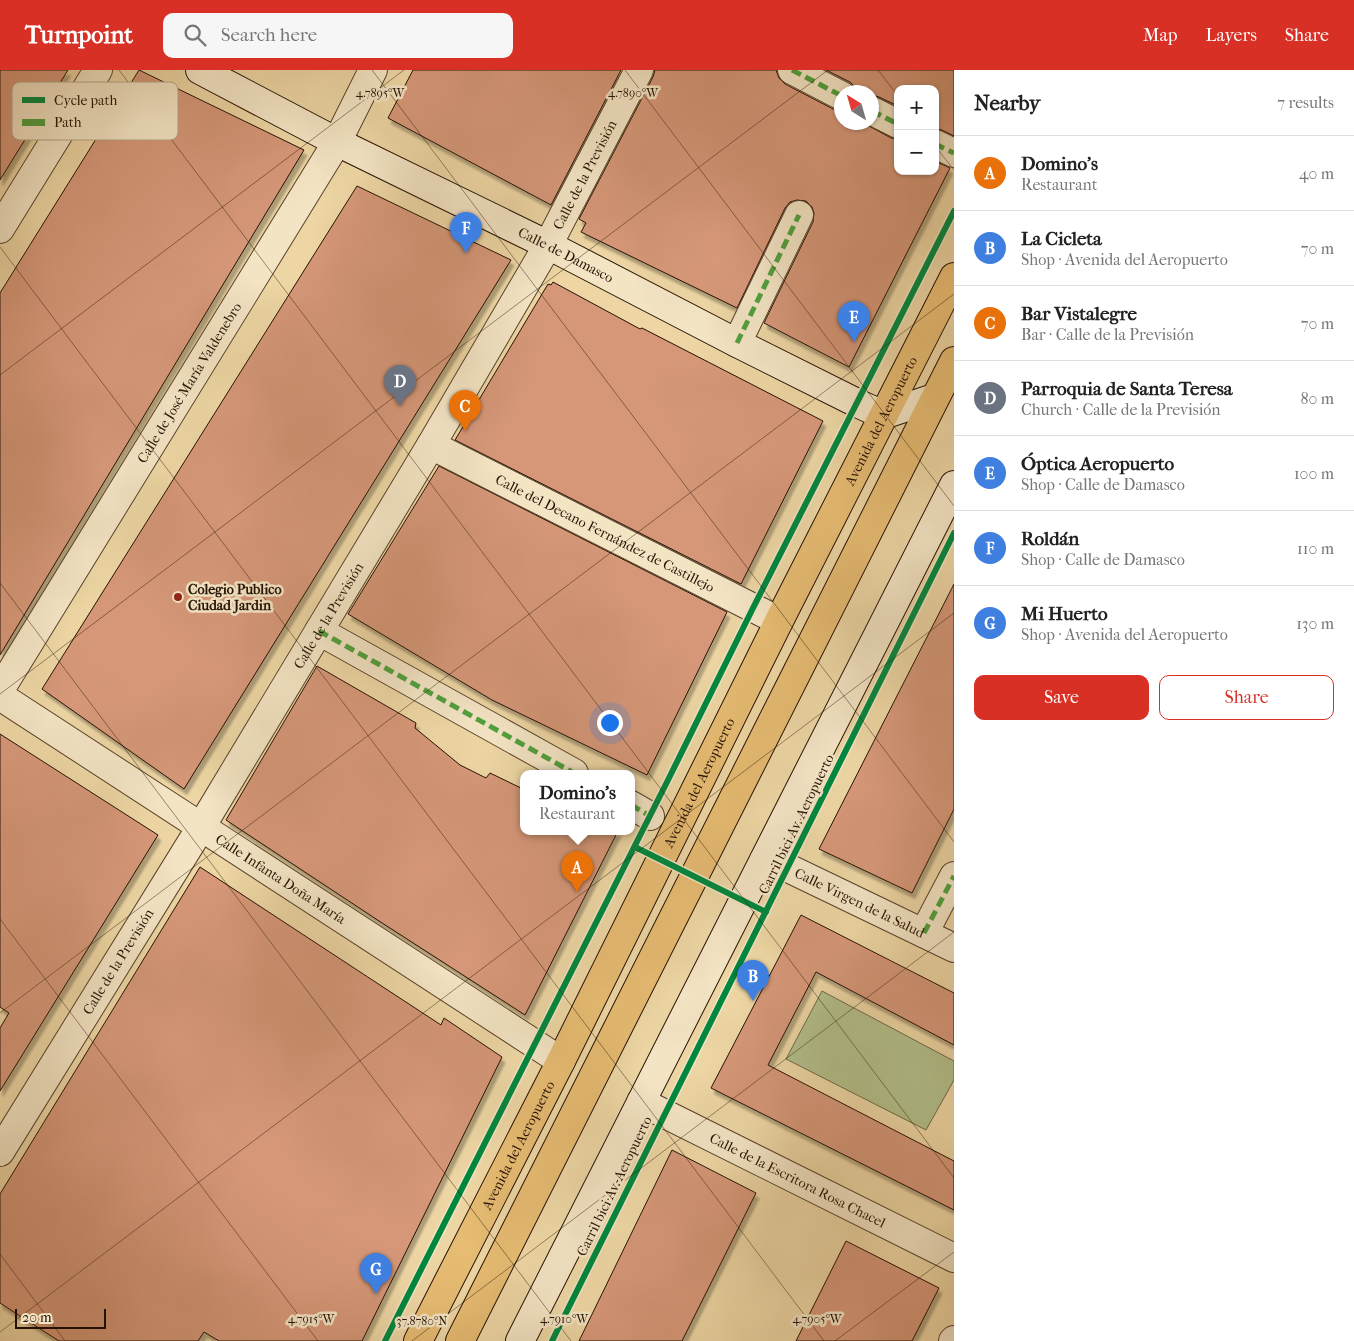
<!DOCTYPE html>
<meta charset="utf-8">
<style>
:root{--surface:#fff;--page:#f6f6f6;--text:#222;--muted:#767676;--line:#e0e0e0;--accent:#d93025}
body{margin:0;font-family:"IM FELL French Canon",serif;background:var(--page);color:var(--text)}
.controls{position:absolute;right:15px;top:15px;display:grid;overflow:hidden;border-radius:10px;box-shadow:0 1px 4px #0004}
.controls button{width:45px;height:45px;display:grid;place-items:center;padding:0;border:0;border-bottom:1px solid var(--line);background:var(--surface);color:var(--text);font:25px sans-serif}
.compass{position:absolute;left:834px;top:15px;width:45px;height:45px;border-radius:50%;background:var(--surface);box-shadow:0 1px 4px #0004;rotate:323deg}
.scale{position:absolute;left:15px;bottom:12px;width:91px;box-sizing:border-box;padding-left:5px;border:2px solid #261103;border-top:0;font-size:14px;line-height:18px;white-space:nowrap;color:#261103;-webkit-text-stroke:4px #f3e4c4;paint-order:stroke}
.you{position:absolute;left:609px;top:652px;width:18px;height:18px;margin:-12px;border:4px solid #fff;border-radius:50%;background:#1a73e8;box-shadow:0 0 0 8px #1a73e833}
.badge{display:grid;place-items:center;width:32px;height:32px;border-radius:50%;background:var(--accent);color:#fff;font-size:16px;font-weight:700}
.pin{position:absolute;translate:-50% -41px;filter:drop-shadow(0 1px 2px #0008)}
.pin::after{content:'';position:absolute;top:26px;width:18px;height:15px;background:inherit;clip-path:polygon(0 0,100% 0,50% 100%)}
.popup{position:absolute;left:520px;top:700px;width:115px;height:65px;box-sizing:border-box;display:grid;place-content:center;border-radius:10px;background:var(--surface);filter:drop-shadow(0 1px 4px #0005);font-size:16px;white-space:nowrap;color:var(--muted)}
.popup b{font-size:19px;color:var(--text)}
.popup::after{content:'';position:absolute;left:50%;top:100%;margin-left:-10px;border:10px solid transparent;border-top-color:var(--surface)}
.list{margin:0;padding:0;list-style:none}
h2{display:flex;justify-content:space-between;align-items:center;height:65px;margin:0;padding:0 20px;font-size:21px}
h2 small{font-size:16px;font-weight:400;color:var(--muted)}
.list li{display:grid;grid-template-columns:32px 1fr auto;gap:15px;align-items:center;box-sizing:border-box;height:75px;padding:0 20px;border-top:1px solid var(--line)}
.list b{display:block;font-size:19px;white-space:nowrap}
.list p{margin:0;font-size:16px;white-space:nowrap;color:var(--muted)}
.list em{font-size:16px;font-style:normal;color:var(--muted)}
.actions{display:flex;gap:10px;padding:15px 20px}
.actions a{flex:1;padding:11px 0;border:1px solid var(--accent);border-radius:10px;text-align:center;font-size:18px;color:var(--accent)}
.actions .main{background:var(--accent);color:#fff}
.icon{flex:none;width:28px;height:28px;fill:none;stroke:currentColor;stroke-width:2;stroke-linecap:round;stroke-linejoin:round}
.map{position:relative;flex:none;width:954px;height:1271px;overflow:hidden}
header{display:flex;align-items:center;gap:30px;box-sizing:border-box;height:70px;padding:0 25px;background:var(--accent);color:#fff}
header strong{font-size:24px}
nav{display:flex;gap:28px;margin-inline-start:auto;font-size:18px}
.search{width:350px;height:45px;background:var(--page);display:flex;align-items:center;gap:12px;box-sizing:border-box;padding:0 18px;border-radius:10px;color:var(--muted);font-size:19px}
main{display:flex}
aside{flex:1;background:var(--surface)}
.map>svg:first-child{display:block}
.green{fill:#b2bf8b;stroke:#6c6847}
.building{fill:#d59778;stroke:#261103;filter:url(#shadow)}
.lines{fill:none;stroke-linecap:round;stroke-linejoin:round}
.street-casing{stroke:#58422b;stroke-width:30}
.secondary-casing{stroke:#261103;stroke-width:30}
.primary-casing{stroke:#261103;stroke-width:30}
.street{stroke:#f3e4c4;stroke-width:28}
.secondary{stroke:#f3e4c4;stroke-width:28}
.primary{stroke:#e6bb72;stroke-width:28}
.quiet{stroke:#50a03d;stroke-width:5;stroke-dasharray:10 5;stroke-linecap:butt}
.cycleway-casing{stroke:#f3e4c4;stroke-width:9}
.cycleway{stroke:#00873e;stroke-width:6}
.ticks{fill:none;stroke:#261103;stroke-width:1;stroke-opacity:0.45}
.poi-dot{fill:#8f2418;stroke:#f3e4c4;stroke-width:2}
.labels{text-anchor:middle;stroke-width:5;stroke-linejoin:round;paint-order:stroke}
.street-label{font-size:14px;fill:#261103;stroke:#f3e4c4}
.poi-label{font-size:14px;font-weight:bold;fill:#261103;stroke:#f3e4c4;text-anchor:start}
.key{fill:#f3e4c4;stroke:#b6a58a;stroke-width:1}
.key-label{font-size:14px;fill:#261103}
.ticks-label{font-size:12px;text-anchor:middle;fill:#261103;stroke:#f3e4c4;stroke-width:5;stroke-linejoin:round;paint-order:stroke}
</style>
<header>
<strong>Turnpoint</strong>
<div class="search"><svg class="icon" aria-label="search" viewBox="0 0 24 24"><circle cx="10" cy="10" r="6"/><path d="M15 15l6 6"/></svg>Search here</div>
<nav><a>Map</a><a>Layers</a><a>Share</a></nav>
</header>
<main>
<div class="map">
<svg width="954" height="1271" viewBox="0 0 954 1271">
<defs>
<filter id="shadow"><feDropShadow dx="3" dy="5.5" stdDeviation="1" flood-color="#0004"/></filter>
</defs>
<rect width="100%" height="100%" fill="#edd6a4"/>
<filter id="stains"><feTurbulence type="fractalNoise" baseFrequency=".004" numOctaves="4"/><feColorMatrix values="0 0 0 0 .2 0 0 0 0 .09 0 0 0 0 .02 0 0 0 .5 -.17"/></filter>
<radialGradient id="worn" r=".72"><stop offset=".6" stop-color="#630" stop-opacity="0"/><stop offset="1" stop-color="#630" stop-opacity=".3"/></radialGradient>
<path class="green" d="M822 921 954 991V1010L926 1060 786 989Z"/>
<g class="building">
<path d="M0 0H68L0 110Z"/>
<path d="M139 0 304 80 0 585V223Z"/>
<path d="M413 0H621L551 135 388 48Z"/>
<path d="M655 0H776L779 8 785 14 835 40 842 41V52H862L891 68 898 69V101H935V91L950 98 849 297 764 253 813 152 814 143 812 137 806 131 797 130 790 132 785 138 737 238 581 162 586 153 579 149 653 7Z"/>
<path d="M826 0H954V66L942 60 935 59V19H898V36L879 27 872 25V22H857L855 17 850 12Z"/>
<path d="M357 116 511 190 184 719 42 619Z"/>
<path d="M553 212 640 259 642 258 823 351 741 514 455 370 548 214 551 215Z"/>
<path d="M439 396 727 542 647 705 492 630 348 544Z"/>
<path d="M954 514V739L912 823 819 779Z"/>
<path d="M317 596 416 653 415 658 460 695 486 708 490 703 523 719V761H618L525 945 379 851 226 750Z"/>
<path d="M0 664 158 765 0 1021V958L9 943 0 937Z"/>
<path d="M200 797 441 955 444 948 502 987 362 1271H219L204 1262 198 1271H59L0 1233V1124Z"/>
<path d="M801 845 954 923V975L816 902 768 995 954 1091V1140L711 1018Z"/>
<path d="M672 1080 756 1123 682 1271H579Z"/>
<path d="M846 1171 939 1218 912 1271H796Z"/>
</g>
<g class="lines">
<defs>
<g id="street">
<path d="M792 0 842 26"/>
<path d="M872 41 898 54"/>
<path d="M935 74 954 83"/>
<path d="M0 159 98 0"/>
<path d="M737 273 799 145"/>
<path id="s1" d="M431 375 779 551"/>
<path d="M319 561 574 703"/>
<path id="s2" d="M0 620 337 72 373 0"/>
<path id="s3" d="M0 626 561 991"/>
<path d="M631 735 650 746"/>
<path id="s4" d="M764 790 788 798 954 878"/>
<path d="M924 863 954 806"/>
<path id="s5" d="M641 1032 954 1188"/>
<path id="s6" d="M0 1082 201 757 431 375 548 175 639 0"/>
<path d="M953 1271 954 1270"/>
</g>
<g id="secondary">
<path id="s7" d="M200 0 337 72 548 175 737 273 857 333 883 345 934 328"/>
<path d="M520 1271 954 415"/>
</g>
<g id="primary">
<path id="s8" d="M418 1271 561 991 779 551 954 207"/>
<path d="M460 1271 954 291"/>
</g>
</defs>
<use href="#street" class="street-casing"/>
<use href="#secondary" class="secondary-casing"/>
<use href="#primary" class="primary-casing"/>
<use href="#street" class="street"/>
<use href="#secondary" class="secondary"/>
<use href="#primary" class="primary"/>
<g class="quiet">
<path d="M792 0 842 26"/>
<path d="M872 41 898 54"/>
<path d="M935 74 954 83"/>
<path d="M737 273 799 145"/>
<path d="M319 561 574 703"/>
<path d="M631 735 650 746"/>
<path d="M924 863 954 806"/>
</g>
<defs>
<g id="cycleway">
<path d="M635 777 766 842"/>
<path d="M385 1271 667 712 753 538 954 141"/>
<path d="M552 1271C685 1001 820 732 954 463"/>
</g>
</defs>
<use href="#cycleway" class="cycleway-casing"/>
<use href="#cycleway" class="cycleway"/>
</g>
<path class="ticks" d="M119 0 954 1108M372 0 954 772M625 0 954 436M878 0 898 26M935 76 954 100M0 177 824 1271M0 305 404 0M0 513 571 1271M0 624 828 0M0 849 318 1271M0 943 954 224M0 1184 65 1271M0 1262 954 543M412 1271 954 862M835 1271 954 1182"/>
<circle class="poi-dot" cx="178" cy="527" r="5"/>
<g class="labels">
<g class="street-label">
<text dy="5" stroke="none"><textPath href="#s6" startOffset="1139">Calle de la Previsión</textPath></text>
<text dy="5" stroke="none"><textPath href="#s7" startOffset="410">Calle de Damasco</textPath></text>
<text dy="5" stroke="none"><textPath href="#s2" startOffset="361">Calle de José María Valdenebro</textPath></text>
<text dy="5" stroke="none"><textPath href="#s8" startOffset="1030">Avenida del Aeropuerto</textPath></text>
<text dy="5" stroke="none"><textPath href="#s1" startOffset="195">Calle del Decano Fernández de Castillejo</textPath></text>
<text dy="5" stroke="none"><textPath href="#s6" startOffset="629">Calle de la Previsión</textPath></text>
<text dy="5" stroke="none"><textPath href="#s8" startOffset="625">Avenida del Aeropuerto</textPath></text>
<text transform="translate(796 754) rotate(-64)" y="5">Carril bici Av. Aeropuerto</text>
<text dy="5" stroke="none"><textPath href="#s3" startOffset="335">Calle Infanta Doña María</textPath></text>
<text dy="5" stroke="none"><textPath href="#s4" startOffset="105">Calle Virgen de la Salud</textPath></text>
<text dy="5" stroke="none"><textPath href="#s6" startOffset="224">Calle de la Previsión</textPath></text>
<text dy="5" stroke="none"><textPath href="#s8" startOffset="220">Avenida del Aeropuerto</textPath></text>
<text dy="5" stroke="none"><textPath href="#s5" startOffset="175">Calle de la Escritora Rosa Chacel</textPath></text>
<text transform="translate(614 1116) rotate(-64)" y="5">Carril bici Av. Aeropuerto</text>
</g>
<g class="poi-label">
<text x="188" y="524">Colegio Publico<tspan x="188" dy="16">Ciudad Jardin</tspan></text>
</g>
</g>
<rect x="12" y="12" width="166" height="58" rx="8" class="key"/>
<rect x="22" y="27" width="23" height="6" fill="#00873e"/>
<rect x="22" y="49" width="23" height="7" fill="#50a03d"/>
<g class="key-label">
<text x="54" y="35">Cycle path</text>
<text x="54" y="57">Path</text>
</g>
<g class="ticks-label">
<text x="380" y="27">4.7895°W</text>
<text x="633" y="27">4.7890°W</text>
<text x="311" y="1253">4.7915°W</text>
<text x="564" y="1253">4.7910°W</text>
<text x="817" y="1253">4.7905°W</text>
<text x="422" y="1255">37.8780°N</text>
</g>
<rect width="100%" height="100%" filter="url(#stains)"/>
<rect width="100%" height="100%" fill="url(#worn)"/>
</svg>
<div class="controls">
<button>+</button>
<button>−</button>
</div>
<svg class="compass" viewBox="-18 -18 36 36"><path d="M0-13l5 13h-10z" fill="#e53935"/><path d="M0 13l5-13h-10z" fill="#767676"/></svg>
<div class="scale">20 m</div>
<div class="you"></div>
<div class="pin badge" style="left:577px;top:822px;background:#e8710a">A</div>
<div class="popup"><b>Domino's</b>Restaurant</div>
<div class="pin badge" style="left:753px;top:931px;background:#3f7fe0">B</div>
<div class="pin badge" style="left:465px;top:361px;background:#e8710a">C</div>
<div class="pin badge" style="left:400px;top:336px;background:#6b7280">D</div>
<div class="pin badge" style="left:854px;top:272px;background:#3f7fe0">E</div>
<div class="pin badge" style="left:466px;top:183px;background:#3f7fe0">F</div>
<div class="pin badge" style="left:376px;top:1224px;background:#3f7fe0">G</div>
</div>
<aside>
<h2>Nearby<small>7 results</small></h2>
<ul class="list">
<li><span class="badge" style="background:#e8710a">A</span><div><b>Domino's</b><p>Restaurant</p></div><em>40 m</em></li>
<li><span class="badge" style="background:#3f7fe0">B</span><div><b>La Cicleta</b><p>Shop · Avenida del Aeropuerto</p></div><em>70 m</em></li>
<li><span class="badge" style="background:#e8710a">C</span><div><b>Bar Vistalegre</b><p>Bar · Calle de la Previsión</p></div><em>70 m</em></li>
<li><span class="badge" style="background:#6b7280">D</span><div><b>Parroquia de Santa Teresa</b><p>Church · Calle de la Previsión</p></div><em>80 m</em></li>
<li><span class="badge" style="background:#3f7fe0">E</span><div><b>Óptica Aeropuerto</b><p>Shop · Calle de Damasco</p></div><em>100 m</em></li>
<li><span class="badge" style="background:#3f7fe0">F</span><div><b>Roldán</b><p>Shop · Calle de Damasco</p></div><em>110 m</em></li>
<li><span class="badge" style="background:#3f7fe0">G</span><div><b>Mi Huerto</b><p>Shop · Avenida del Aeropuerto</p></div><em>130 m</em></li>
</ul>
<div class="actions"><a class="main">Save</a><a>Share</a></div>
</aside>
</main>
